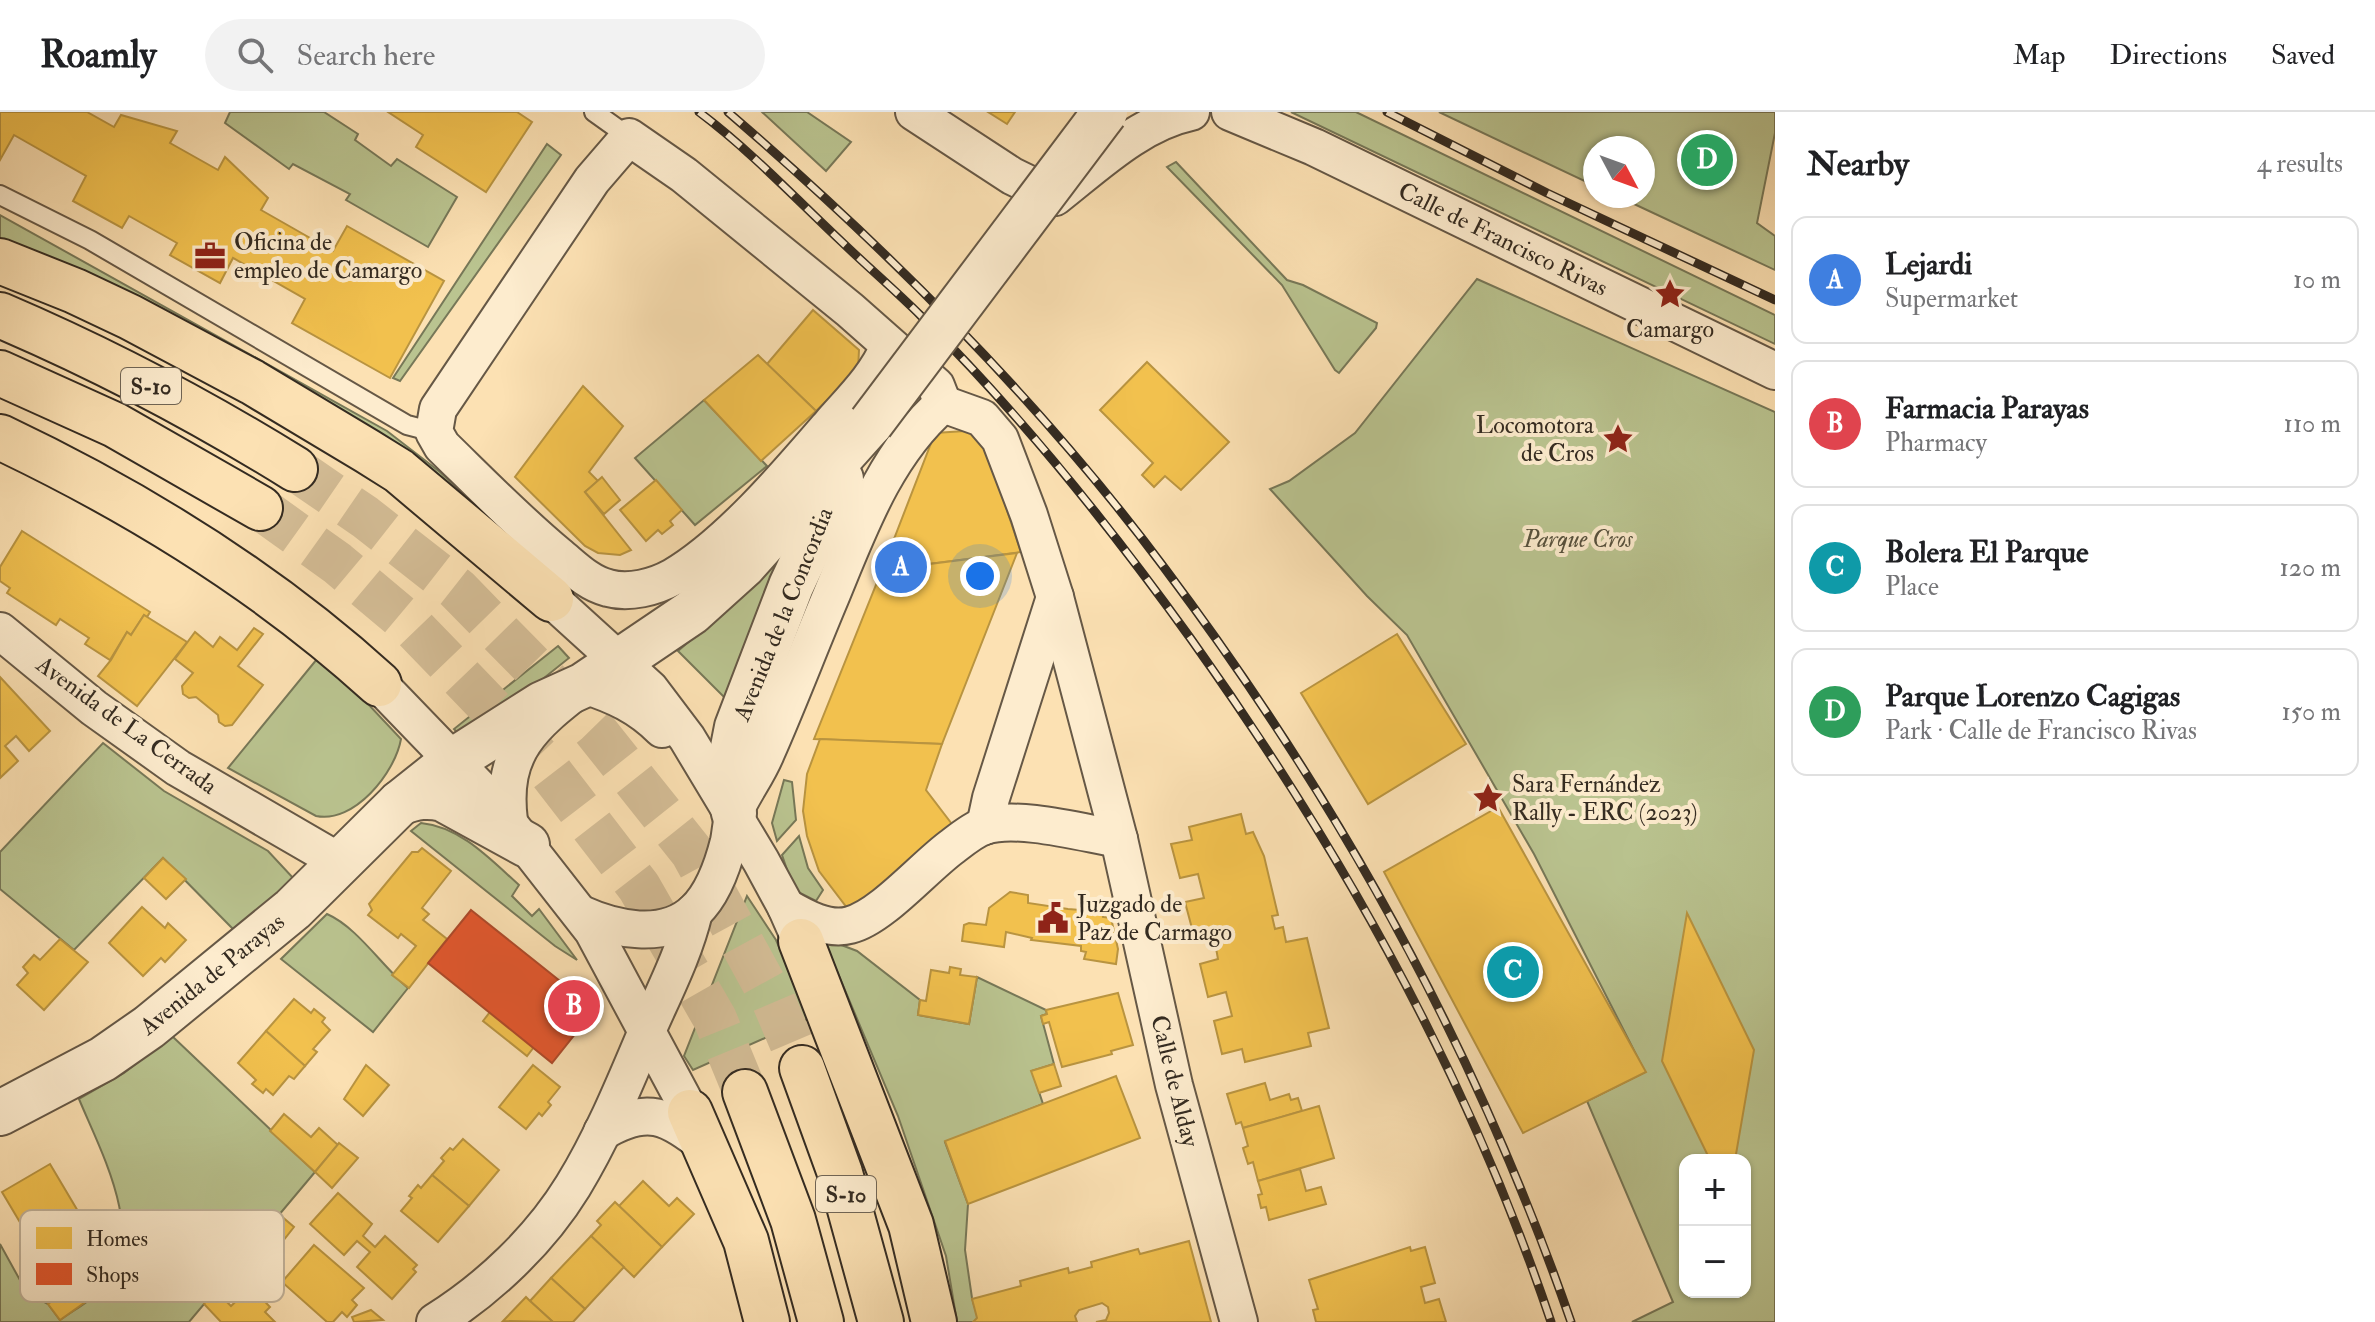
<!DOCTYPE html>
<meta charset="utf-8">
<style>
:root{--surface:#fff;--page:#f2f2f2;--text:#202124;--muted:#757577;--line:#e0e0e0;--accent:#8f2418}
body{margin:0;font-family:"IM FELL Double Pica",serif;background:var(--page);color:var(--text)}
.controls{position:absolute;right:24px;bottom:24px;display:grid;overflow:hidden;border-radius:16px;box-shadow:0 2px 6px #0004}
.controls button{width:72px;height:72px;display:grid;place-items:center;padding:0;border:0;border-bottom:2px solid var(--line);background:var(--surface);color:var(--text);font:40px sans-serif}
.compass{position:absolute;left:1583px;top:24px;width:72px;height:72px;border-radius:50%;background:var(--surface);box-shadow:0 2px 6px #0004;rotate:131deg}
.you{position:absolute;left:980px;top:464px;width:28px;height:28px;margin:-20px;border:6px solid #fff;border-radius:50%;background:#1a73e8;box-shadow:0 0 0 12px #1a73e833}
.badge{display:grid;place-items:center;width:52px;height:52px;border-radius:50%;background:var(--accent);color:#fff;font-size:26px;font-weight:700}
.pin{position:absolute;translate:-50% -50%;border:4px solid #fff;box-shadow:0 2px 8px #0006}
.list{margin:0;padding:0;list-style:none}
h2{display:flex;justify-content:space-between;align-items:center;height:104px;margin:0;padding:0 32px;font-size:34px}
h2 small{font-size:26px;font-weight:400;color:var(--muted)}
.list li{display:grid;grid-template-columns:52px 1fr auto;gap:24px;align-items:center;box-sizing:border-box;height:128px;margin:0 16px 16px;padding:0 16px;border:2px solid var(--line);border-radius:16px}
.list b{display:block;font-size:30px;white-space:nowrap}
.list p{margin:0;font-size:26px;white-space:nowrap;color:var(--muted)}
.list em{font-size:26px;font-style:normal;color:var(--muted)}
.icon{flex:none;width:44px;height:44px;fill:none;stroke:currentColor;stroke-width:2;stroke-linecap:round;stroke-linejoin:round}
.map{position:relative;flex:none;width:1775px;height:1210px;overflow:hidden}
header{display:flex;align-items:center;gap:48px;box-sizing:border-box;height:112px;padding:0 40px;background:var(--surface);border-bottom:2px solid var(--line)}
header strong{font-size:38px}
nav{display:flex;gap:44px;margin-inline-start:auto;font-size:28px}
.search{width:560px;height:72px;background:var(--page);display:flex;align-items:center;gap:20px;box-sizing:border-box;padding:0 28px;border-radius:44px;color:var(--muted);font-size:30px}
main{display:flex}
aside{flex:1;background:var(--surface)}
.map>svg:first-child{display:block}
.green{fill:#bac490;stroke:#777858;stroke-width:2;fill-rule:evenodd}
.homes{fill:#f2c14e;stroke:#b99440;stroke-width:2}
.shops{fill:#e4572e;stroke:#af4a2a;stroke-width:2}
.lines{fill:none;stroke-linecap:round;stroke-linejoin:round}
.motorway-tunnel{stroke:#d4bd96;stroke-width:44;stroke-dasharray:44 22;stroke-linecap:butt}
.service-casing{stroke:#665846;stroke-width:22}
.minor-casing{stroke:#665846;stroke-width:40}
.tertiary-casing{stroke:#665846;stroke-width:48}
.motorway-casing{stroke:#342b21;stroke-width:48}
.service{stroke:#fdecce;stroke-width:18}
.minor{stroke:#fdecce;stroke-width:36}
.tertiary{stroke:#fdecce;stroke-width:44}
.motorway{stroke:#fce1b3;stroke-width:44}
.rail-casing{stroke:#342b21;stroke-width:9}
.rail{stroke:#fdecce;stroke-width:6;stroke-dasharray:18;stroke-linecap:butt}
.tertiary-bridge-casing{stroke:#665846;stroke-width:48;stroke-linecap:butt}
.tertiary-bridge{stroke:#fdecce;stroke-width:44}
.labels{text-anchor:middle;stroke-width:8;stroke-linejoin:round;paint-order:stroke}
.shield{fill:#fdecce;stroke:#706555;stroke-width:2}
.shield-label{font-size:22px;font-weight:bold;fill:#342b21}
.street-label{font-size:24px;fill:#342b21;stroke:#fdecce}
.poi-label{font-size:24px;fill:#342b21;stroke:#fdecce;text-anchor:start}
.park-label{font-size:24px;font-style:italic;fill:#56513d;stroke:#fdecce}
.key{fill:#fdecce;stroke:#c1b29a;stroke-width:2}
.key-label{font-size:22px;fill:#342b21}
</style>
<header>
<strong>Roamly</strong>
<div class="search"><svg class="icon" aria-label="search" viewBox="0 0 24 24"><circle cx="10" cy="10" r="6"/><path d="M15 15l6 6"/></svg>Search here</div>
<nav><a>Map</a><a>Directions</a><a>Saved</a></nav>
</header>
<main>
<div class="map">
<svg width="1775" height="1210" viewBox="0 0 1775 1210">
<rect width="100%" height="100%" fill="#fce1b3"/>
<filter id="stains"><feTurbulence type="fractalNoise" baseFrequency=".0025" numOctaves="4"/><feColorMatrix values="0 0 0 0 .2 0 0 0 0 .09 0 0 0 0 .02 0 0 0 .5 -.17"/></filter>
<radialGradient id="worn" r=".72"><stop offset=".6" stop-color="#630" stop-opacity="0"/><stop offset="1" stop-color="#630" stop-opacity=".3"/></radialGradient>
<g class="green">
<path d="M230 0H324L358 22 355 28 391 54 397 47 457 85 428 135 346 88 350 82 293 52 289 57 225 11Z"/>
<path d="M762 0H807L851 30 826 59Z"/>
<path d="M1291 0H1356L1775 203V232Z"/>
<path d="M1439 0H1775V21L1757 111 1775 124V158L1617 84H1643V36H1595V74Z"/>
<path d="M547 32 561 43 400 269 393 266Z"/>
<path d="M1176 50 1287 168 1303 173 1377 211 1376 216 1339 261 1335 258 1282 173 1167 55Z"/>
<path d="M0 103 387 319 440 360 577 487 0 131Z"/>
<path d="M1477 167 1775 300V1210H1632L1673 1190 1587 989 1645 960 1534 742 1407 523 1367 484 1270 377 1289 369 1355 321ZM1685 1048H1745V1180H1685Z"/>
<path d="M704 288 767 354 695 413 635 346Z"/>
<path d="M780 443 786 445 729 590 678 539 738 487Z"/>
<path d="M558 534 569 546 465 629 454 617Z"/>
<path d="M317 547 369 593 401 627C395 661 354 712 316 704L228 656Z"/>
<path d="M103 631 164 679 268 739 294 767 235 819 163 746 74 838 0 777V740Z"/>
<path d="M784 668 792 670 796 708 777 729 772 711Z"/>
<path d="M421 711C461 715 490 747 519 773L512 784 532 804 539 797 577 848 555 834 411 719Z"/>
<path d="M799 724 808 756 823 778 816 789 794 778 782 743Z"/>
<path d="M747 784 776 828 810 906 693 958 684 944Z"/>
<path d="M327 802C357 815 382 854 408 876L373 920 281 847Z"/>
<path d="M823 826 857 839 920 888 918 903 969 912 977 865 1046 898 1047 902 1041 904 1054 952 1032 959 1043 992 945 1030 968 1092 965 1138 972 1186 979 1210H957L946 1144 898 1004Z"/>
<path d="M172 924 315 1060 189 1210H0V1132L21 1170 35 1185 48 1192 60 1208C75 1197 93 1188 105 1174 148 1124 100 1038 79 987L124 961Z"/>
</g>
<g class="homes">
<path d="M0 0H87L114 15 121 3 177 19 170 31 218 58 225 45 268 86 261 98 333 139 347 114 444 169 390 266 292 211 305 187 233 146 220 171 170 143 177 131 129 104 122 116 73 89 86 64 14 23 0 48Z"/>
<path d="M388 0H517L532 10 486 80 416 35 423 23Z"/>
<path d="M988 0H1015L1007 12Z"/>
<path d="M813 198 859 238 858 258 816 299 767 252Z"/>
<path d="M758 243 816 299 761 349 704 288Z"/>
<path d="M1147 250 1229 330 1181 378 1165 364 1154 375 1142 363 1153 351 1100 298Z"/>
<path d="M583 274 623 314 589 360 598 369 585 380 631 438 620 443 598 441 585 434 515 365Z"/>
<path d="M980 318 1021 440 882 458 935 321Z"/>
<path d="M602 365 620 388 604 402 585 380Z"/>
<path d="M656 368 682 398 670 409 673 413 662 422 658 418 646 429 620 398Z"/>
<path d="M22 419 150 500 147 505 144 503 131 523 127 520 110 548 85 532 89 526 60 507 56 513 7 481 10 476 0 469V455Z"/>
<path d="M1017 441 942 632 814 627 882 458Z"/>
<path d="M144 503 187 530 137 594 98 564 111 548 127 520 131 523Z"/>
<path d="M254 516 263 522 238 554 263 573 232 613 225 614 219 610 218 603 196 585 189 586 183 582 182 574 193 561 175 547 195 520 213 535 220 525 237 538Z"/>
<path d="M1397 522 1466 632 1368 692 1301 581Z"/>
<path d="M0 565 50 619 29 639 16 624 5 634 18 649 0 666Z"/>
<path d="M820 627 942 632 926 678 958 720 851 801 819 759 807 724 803 699 807 662Z"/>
<path d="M1498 695 1646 960 1523 1021 1384 760Z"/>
<path d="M1241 702 1246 722 1253 720 1264 744 1278 803 1272 804 1275 817 1283 815 1286 830 1307 826 1329 916 1308 921 1311 934 1245 950 1242 937 1222 942 1214 909 1232 904 1226 880 1208 885 1200 852 1218 847 1216 836 1212 820 1194 824 1185 790 1204 786 1198 762 1180 766 1171 732 1192 728 1189 715Z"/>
<path d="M422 736 451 759 422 796 429 802 423 808 447 827 409 876 392 863 416 834 401 822 398 826 368 803 372 798 369 792 412 740H418Z"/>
<path d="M163 746 186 767 166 787 144 766Z"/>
<path d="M1010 780 1028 783V791L1068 797 1080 798V792L1104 795 1103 805 1111 806 1118 837 1116 852 1084 847 1086 840 1081 839V834L1031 828 1032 826 1006 820 1004 835 962 829 964 813 969 811 986 813 989 796Z"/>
<path d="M142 795 165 816 168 811 186 828 165 850 161 846 143 864 109 831Z"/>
<path d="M1687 801 1754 938 1735 1048H1710L1662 949Z"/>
<path d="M60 827 88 850 44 898 17 873 28 861 23 855 34 843 40 848Z"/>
<path d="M950 855 961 857 960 863 977 865 969 912 918 903 920 888 926 889 931 858 949 861Z"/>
<path d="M1118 881 1133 933 1111 939 1112 942 1062 955 1049 910 1043 912 1041 904 1047 902 1046 898Z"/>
<path d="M294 887 311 901 314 897 325 906 322 910 330 918 313 937 317 940 305 954 266 919Z"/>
<path d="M490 900 534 935 527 944 483 909Z"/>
<path d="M266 919 305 954 294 967 289 964 273 983 266 977 263 981 252 972 256 968 238 951Z"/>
<path d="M1054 952 1061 974 1039 981 1031 959Z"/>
<path d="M366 953 389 973 363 1004 344 987Z"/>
<path d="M533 953 560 975 548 990 551 993 542 1004 539 1001 526 1017 499 995Z"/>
<path d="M1116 964 1140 1026 968 1092 945 1029Z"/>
<path d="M1265 971 1270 988 1289 982 1291 988 1298 986 1302 999 1243 1016 1241 1010 1236 1012 1227 982Z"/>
<path d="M1319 994 1334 1046 1258 1069 1253 1050 1248 1052 1243 1036 1248 1034 1243 1016Z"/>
<path d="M284 1002 311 1025 319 1016 338 1033 315 1060 270 1019Z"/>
<path d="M463 1027 499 1058 469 1094 432 1063 444 1049 441 1046 450 1036 453 1038Z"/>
<path d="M339 1031 358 1046 332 1076 315 1060Z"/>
<path d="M50 1052 82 1106 34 1134 2 1080Z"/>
<path d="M1300 1057 1306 1079 1321 1075 1326 1092 1269 1108 1266 1095 1261 1096 1258 1083 1262 1082 1258 1069Z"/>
<path d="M432 1063 469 1094 438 1130 401 1099 412 1086 409 1084 418 1073 421 1076Z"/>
<path d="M643 1069 669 1094 677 1086 694 1102 662 1135 619 1094Z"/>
<path d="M338 1081 372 1112 363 1124 375 1135 385 1124 417 1153 413 1157 416 1160 392 1187 357 1155 370 1140 357 1129 344 1143 310 1112Z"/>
<path d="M615 1090 662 1135 634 1165 591 1124 601 1113 597 1109Z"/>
<path d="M280 1103 294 1115 279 1134 264 1121Z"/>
<path d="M591 1124 624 1155 585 1197 551 1166Z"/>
<path d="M1189 1129 1211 1210H1096L1106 1208 1109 1201 1108 1195 1102 1191 1079 1198 1075 1204 1077 1210H973L977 1206 972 1187 1021 1174 1020 1169 1068 1156 1069 1161 1092 1155 1091 1150 1138 1137 1140 1142Z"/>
<path d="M314 1133 364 1176 352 1188 357 1193 347 1205 342 1200 333 1210H327L282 1170Z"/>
<path d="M1410 1135 1411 1139 1425 1135 1435 1171 1421 1175 1425 1191 1439 1187 1446 1210H1316L1313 1198 1318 1197 1309 1168Z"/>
<path d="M551 1166 585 1197 573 1210H553L530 1189Z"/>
<path d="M79 1170 91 1186 60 1208 48 1192Z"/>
<path d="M251 1175 270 1195 265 1200 275 1210H221L204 1192 215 1178 231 1194Z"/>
<path d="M526 1185 530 1189 553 1210 503 1209Z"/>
<path d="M371 1198 383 1208 354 1210 352 1205Z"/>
</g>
<path class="shops" d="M471 798 595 897 552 951 428 851Z"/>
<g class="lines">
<g class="motorway-tunnel">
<path d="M295 357 365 405 457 477 594 617 692 740 774 890 802 956"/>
<path d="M260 396 337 451 413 515 541 648 639 775 715 907 745 980"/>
</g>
<defs>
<g id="service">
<path d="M594 0 629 25"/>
<path d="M0 83 90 128 407 313 434 320"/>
</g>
<g id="minor">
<path d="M914 0 1012 64 1055 85C1096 53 1139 11 1191 0"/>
<path d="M1230 0 1314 35 1775 259"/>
<path d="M889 234C877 264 852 288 831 312 789 361 729 432 673 465 655 475 629 482 608 476 588 471 574 456 558 443 517 409 480 371 442 334L434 320 438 297 592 68 629 25 684 63 850 198 936 274 943 292"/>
<path d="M943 292 982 306 1000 327 1029 403 1055 485 1119 727 1174 973 1239 1210"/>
<path d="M551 487 650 577 687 626 761 749 786 795 801 829"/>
<path d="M0 519 94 596 178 656 340 750"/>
<path d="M379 572 489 686 593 819 690 1000"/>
<path d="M509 709C500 638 533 613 584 573 615 583 639 594 662 617"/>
<path d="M985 714 991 686 1055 485"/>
<path d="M786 795C805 806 828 819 850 813 882 805 925 754 953 734 962 727 973 718 984 714 1018 703 1083 721 1119 727"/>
<path d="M581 802C614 817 664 829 695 799 713 782 723 753 729 729 731 719 731 708 735 699 744 679 758 661 766 641 789 589 809 536 831 484 859 416 886 341 943 292"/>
<path d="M602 1020C647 993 668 1003 707 1035"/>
<path d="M435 1210C488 1177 540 1128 573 1074 603 1025 625 971 647 919 664 880 684 842 694 800"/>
</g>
<g id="tertiary">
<path d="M400 691C415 685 427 683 443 687L527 733"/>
<path d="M734 701 727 666 737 615 791 474 841 367"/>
<path d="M0 1001 103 947 149 915 293 797 400 691 454 648 542 592 584 573 692 500 743 454 871 311"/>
</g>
<g id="motorway">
<path d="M0 149 75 179 130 205 252 270 367 339 399 359 551 487"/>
<path d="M0 203C103 247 200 298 295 357"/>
<path d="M0 261 115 313 260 396"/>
<path d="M0 325C137 390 267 470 379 572"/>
<path d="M801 829 911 1113 934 1210"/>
<path d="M802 956 840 1061 881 1210"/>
<path d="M745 980 793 1108 821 1210"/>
<path d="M690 1000 746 1129 767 1210"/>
</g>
</defs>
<use href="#service" class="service-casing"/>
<use href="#minor" class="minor-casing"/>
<use href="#tertiary" class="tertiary-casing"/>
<use href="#motorway" class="motorway-casing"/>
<use href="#service" class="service"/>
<use href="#minor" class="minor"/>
<use href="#tertiary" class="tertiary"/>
<use href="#motorway" class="motorway"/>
<defs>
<g id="rail">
<path d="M699 0C751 39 797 88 844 132 869 156 896 179 921 204 1020 302 1109 413 1191 527 1341 737 1469 965 1551 1210"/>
<path d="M728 0C885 135 1039 288 1163 454 1336 684 1477 938 1571 1210"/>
<path d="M1387 0 1547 81 1775 188"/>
</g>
</defs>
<use href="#rail" class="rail-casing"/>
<use href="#rail" class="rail"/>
<defs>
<path id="tertiary-bridge" d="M871 311 1105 0"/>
</defs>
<use href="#tertiary-bridge" class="tertiary-bridge-casing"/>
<use href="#tertiary-bridge" class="tertiary-bridge"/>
</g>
<defs>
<symbol id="office-bare" viewBox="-9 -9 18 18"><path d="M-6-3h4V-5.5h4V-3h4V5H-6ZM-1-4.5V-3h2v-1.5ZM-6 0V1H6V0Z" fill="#8f2418" stroke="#fdecce" stroke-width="2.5" paint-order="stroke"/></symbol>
<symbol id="sight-bare" viewBox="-9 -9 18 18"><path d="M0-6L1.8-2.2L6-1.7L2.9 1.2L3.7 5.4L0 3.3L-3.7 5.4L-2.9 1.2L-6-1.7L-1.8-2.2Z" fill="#8f2418" stroke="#fdecce" stroke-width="2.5" paint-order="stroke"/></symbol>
<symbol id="civic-bare" viewBox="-9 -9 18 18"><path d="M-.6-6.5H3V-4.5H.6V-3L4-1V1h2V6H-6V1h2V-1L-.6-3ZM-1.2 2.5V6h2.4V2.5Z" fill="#8f2418" stroke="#fdecce" stroke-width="2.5" paint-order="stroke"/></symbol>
</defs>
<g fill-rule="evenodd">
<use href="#office-bare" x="188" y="122" width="44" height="44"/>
<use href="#sight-bare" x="1648" y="160" width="44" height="44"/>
<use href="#sight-bare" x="1596" y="305" width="44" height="44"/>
<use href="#sight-bare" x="1466" y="664" width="44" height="44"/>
<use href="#civic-bare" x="1031" y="784" width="44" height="44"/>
</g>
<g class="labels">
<g class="shield">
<rect x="121" y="256" width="60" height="36" rx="6"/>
<rect x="816" y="1064" width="60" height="36" rx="6"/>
</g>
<g class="shield-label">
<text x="151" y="282">S-10</text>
<text x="846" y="1090">S-10</text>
</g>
<g class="street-label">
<text transform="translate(1503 127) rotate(26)" y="8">Calle de Francisco Rivas</text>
<text transform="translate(783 502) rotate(-68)" y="8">Avenida de la Concordia</text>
<text transform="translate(127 613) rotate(36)" y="8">Avenida de La Cerrada</text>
<text transform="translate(212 862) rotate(-39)" y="8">Avenida de Parayas</text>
<text transform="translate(1175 969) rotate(76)" y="8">Calle de Alday</text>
</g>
<g class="poi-label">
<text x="234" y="138">Oficina de<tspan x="234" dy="28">empleo de Camargo</tspan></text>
<text x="1670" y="225" text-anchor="middle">Camargo</text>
<text x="1594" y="321" text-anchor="end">Locomotora<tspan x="1594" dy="28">de Cros</tspan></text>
<text x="1512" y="680">Sara Fernández<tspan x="1512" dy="28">Rally - ERC (2023)</tspan></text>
<text x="1077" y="800">Juzgado de<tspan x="1077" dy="28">Paz de Carmago</tspan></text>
</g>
<g class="park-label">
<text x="1578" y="435">Parque Cros</text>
</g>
</g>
<rect x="20" y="1098" width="264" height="92" rx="12" class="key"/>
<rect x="36" y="1115" width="36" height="22" fill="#f2c14e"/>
<rect x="36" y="1151" width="36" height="22" fill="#e4572e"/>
<g class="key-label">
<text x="86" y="1134">Homes</text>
<text x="86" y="1170">Shops</text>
</g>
<rect width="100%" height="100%" filter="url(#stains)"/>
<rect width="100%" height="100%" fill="url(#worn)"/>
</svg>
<div class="controls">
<button>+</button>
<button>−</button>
</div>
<svg class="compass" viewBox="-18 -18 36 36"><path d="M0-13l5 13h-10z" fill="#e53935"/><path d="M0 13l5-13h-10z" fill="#757577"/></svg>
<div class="you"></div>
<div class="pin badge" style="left:901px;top:455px;background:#3f7fe0">A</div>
<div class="pin badge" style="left:574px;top:894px;background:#e0444e">B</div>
<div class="pin badge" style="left:1513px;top:860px;background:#0f9aa8">C</div>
<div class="pin badge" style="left:1707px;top:48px;background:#2e9e5b">D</div>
</div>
<aside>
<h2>Nearby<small>4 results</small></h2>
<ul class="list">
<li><span class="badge" style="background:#3f7fe0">A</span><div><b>Lejardi</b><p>Supermarket</p></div><em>10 m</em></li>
<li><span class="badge" style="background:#e0444e">B</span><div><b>Farmacia Parayas</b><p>Pharmacy</p></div><em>110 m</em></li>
<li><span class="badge" style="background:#0f9aa8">C</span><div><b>Bolera El Parque</b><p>Place</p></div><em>120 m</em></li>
<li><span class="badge" style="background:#2e9e5b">D</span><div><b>Parque Lorenzo Cagigas</b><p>Park · Calle de Francisco Rivas</p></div><em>150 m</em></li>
</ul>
</aside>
</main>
